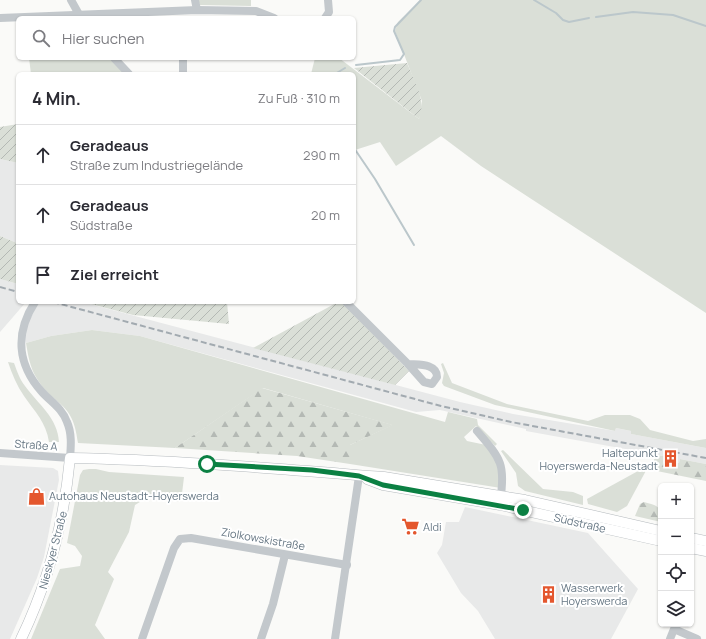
<!DOCTYPE html>
<html lang="de">
<meta charset="utf-8">
<style>
:root{--surface:#fff;--page:#f2f2f3;--text:#2b2b33;--muted:#7c7c81;--line:#e1e1e2}
body{margin:0;font-family:Manrope,sans-serif;background:var(--page);color:var(--text)}
.controls{position:absolute;right:12px;bottom:12px;display:grid;overflow:hidden;border-radius:6px;box-shadow:0 1px 3px #0004}
.controls button{width:36px;height:36px;display:grid;place-items:center;padding:0;border:0;border-bottom:1px solid var(--line);background:var(--surface);color:var(--text);font:20px sans-serif}
.stop{position:absolute;width:12px;height:12px;margin:-9px;border:3px solid #0b8043;border-radius:50%;background:#fff}
.stop.end{background:#0b8043;border-color:#fff;box-shadow:0 1px 4px #0008}
.list{margin:0;padding:0;list-style:none}
h2{display:flex;justify-content:space-between;align-items:center;height:52px;margin:0;padding:0 16px;font-size:17px}
h2 small{font-size:13px;font-weight:400;color:var(--muted)}
.list li{display:grid;grid-template-columns:26px 1fr auto;gap:12px;align-items:center;box-sizing:border-box;height:60px;padding:0 16px;border-top:1px solid var(--line)}
.list b{display:block;font-size:15px;white-space:nowrap}
.list p{margin:0;font-size:13px;white-space:nowrap;color:var(--muted)}
.list em{font-size:13px;font-style:normal;color:var(--muted)}
.icon{flex:none;width:22px;height:22px;fill:none;stroke:currentColor;stroke-width:2;stroke-linecap:round;stroke-linejoin:round}
.map{position:relative;flex:none;width:706px;height:639px;overflow:hidden}
.search{position:absolute;background:var(--surface);box-shadow:0 1px 3px #0004;left:16px;top:16px;width:340px;height:44px;display:flex;align-items:center;gap:10px;box-sizing:border-box;padding:0 14px;border-radius:6px;color:var(--muted);font-size:15px}
.panel{position:absolute;background:var(--surface);box-shadow:0 1px 3px #0004;left:16px;top:72px;width:340px;height:232px;border-radius:6px}
.map>svg:first-child{display:block}
.built{fill:#e8e9e9}
.green{fill:#dadfd7}
.forest{fill:url(#forest-firs)}
.garden{fill:url(#garden-furrows)}
.lines{fill:none;stroke-linecap:round;stroke-linejoin:round}
.stream{stroke:#bbc7cb;stroke-width:2}
.major-casing{stroke:#b5babe;stroke-width:11}
.minor{stroke:#c3c8cc;stroke-width:8}
.major{stroke:#fff;stroke-width:10}
.rail{stroke:#a2aab0;stroke-width:2;stroke-dasharray:6 3;stroke-linecap:butt}
.route{stroke:#0b8043;stroke-width:5}
.labels{text-anchor:middle;stroke-width:4;stroke-linejoin:round;paint-order:stroke}
.street-label{font-size:11px;fill:#657683;stroke:#fff}
.poi-label{font-size:11px;fill:#657683;stroke:#fff;text-anchor:start}
</style>
<div class="map">
<svg width="706" height="639" viewBox="0 0 706 639">
<defs>
<pattern id="forest-firs" width="22" height="20" patternUnits="userSpaceOnUse"><rect width="22" height="20" fill="#dadfd7"/><path d="M5 1l3.5 6h-7zM16 11l3.5 6h-7z" fill="#b4b9b4"/></pattern>
<pattern id="garden-furrows" width="10" height="10" patternUnits="userSpaceOnUse"><rect width="10" height="10" fill="#dadfd7"/><path d="M-1 1l2-2M0 10L10 0M9 11l2-2" fill="none" stroke="#b4b9b4"/></pattern>
</defs>
<rect width="100%" height="100%" fill="#fafaf8"/>
<g class="built">
<path d="M0 159 18 163 17 243 0 236Z"/>
<path d="M0 279 18 284V302H26L0 332Z"/>
<path d="M39 302H82L460 402 513 414 615 431 616 428 631 431V434L706 448V464L680 459 679 463 664 460V456L526 431V429L440 410 416 412 140 336 92 330 51 336 26 343V327Z"/>
<path d="M0 465 53 468 58 471 59 480 44 557 37 578 10 639H0Z"/>
<path d="M465 507 588 533 638 589 611 639H495L478 611 461 593 437 553 442 545 446 522H459Z"/>
</g>
<g class="green">
<path d="M198 0H251V6L200 5Z"/>
<path d="M421 0H706V313L481 166 441 136 396 166 380 142 355 150 354 74H311L315 58H339L419 119 422 101 395 31 398 22Z"/>
<path d="M29 58H113L128 74H31Z"/>
<path d="M92 330 140 336 445 422 448 412 477 419 478 425 497 444 495 446 476 426 464 437 467 441 486 445 498 463 501 488 350 464V445L392 425 263 388 175 448 78 443C73 399 54 408 36 377 30 367 28 355 26 343L51 336Z"/>
<path d="M8 362 14 363C17 371 20 380 25 386 38 404 58 418 59 442H49C46 422 35 412 24 396 17 386 12 374 8 362Z"/>
<path d="M443 363 452 383 507 404 588 421 605 415H630L640 419 650 430 693 441 706 439V448L631 434V431L616 428 615 431 495 405 444 386 442 383 444 373 441 364Z"/>
<path d="M503 450 543 489 573 492 583 496V505L525 491 518 486 516 473 501 451Z"/>
<path d="M649 465 627 506 617 512 588 504 587 499Z"/>
<path d="M89 469H96L109 472 184 477 181 502 148 497 135 505 129 532 108 572 114 579 95 625 105 639H31L60 569 80 566 82 556 75 546 67 543 80 475 83 470Z"/>
</g>
<g class="forest">
<path d="M262 388 393 425 350 445V464L297 456 175 448Z"/>
<path d="M655 455 665 456V460L679 463 680 459 706 464V481L652 470Z"/>
<path d="M644 502C659 506 661 506 661 522L635 516 640 504Z"/>
</g>
<g class="garden">
<path d="M407 63C414 80 427 101 419 119L354 68Z"/>
<path d="M18 124V163L0 159V127Z"/>
<path d="M0 236 17 243 18 242V284L0 279Z"/>
<path d="M83 302H227L229 324 133 315Z"/>
<path d="M338 302H343L409 371 395 385 253 348Z"/>
</g>
<g class="lines">
<g class="stream">
<path d="M534 0 556 13 563 20 569 22 589 18"/>
<path d="M596 17 633 12 673 15 706 26"/>
<path d="M356 65 400 60 404 54 394 31 395 27 421 0"/>
<path d="M335 74 345 68"/>
<path d="M354 148 375 179 414 245"/>
</g>
<defs>
<g id="major">
<path d="M367 479 383 485 500 505 661 541"/>
<path d="M691 538 706 541"/>
<path d="M691 548 706 551"/>
<path d="M21 639C49 581 64 522 70 458 175 460 280 469 384 477L525 500 661 531"/>
</g>
</defs>
<use href="#major" class="major-casing"/>
<g class="minor">
<path d="M71 0 81 18"/>
<path d="M195 0 197 10"/>
<path d="M0 18 197 10 256 11 274 18"/>
<path d="M325 18 329 12 328 0"/>
<path d="M114 58 129 74"/>
<path d="M183 74V58"/>
<path d="M346 302 408 364 424 382 432 384 437 377C437 363 418 365 408 364"/>
<path d="M477 431C501 459 506 464 500 502"/>
<path d="M0 453 70 458C71 446 72 433 67 422 62 408 51 402 42 392 17 364 15 333 35 302"/>
<path d="M142 639 174 548 180 539 191 538 347 565"/>
<path d="M261 639 273 604 285 555"/>
<path d="M335 639 359 476"/>
<path d="M670 639 674 629 697 639"/>
</g>
<use href="#major" class="major"/>
<g class="rail">
<path d="M0 287 18 292"/>
<path d="M53 302 441 406 511 422 706 458"/>
</g>
</g>
<g class="lines">
<path class="route" d="M207 464 312 470 359 476 383 485 523 510"/>
</g>
<defs>
<symbol id="building-bare" viewBox="-9 -9 18 18"><path d="M-4-6H4V6H1V3H-1V6H-4ZM-2.5-4.3h1.7v1.8h-1.7ZM.8-4.3h1.7v1.8H.8ZM-2.5-1h1.7V.8h-1.7ZM.8-1h1.7V.8H.8Z" fill="#e4572e" stroke="#fff" stroke-width="2.5" paint-order="stroke"/></symbol>
<symbol id="shop-bare" viewBox="-9 -9 18 18"><path d="M-5-2.5h2.3a2.7 3.5 0 0 1 5.4 0H5L5.5 6h-11ZM-1.5-2.5h3a1.5 2.3 0 0 0-3 0Z" fill="#e4572e" stroke="#fff" stroke-width="2.5" paint-order="stroke"/></symbol>
<symbol id="supermarket-bare" viewBox="-9 -9 18 18"><path d="M-6-5.5h2.5l.6 2H6L4.5 2H-2.5L-4.4-4H-6ZM-1.5 3.2a1.3 1.3 0 1 0 .1 0ZM3 3.2a1.3 1.3 0 1 0 .1 0Z" fill="#e4572e" stroke="#fff" stroke-width="2.5" paint-order="stroke"/></symbol>
</defs>
<g fill-rule="evenodd">
<use href="#building-bare" x="658" y="446" width="25" height="25"/>
<use href="#shop-bare" x="24" y="484" width="25" height="25"/>
<use href="#supermarket-bare" x="398" y="514" width="25" height="25"/>
<use href="#building-bare" x="536" y="582" width="25" height="25"/>
</g>
<g class="labels">
<g class="street-label">
<text transform="translate(36 445) rotate(4)" y="4">Straße A</text>
<text transform="translate(580 523) rotate(13)" y="4">Südstraße</text>
<text transform="translate(263 539) rotate(10)" y="4">Ziolkowskistraße</text>
<text transform="translate(53 550) rotate(-75)" y="4">Nieskyer Straße</text>
</g>
<g class="poi-label">
<text x="658" y="457" text-anchor="end">Haltepunkt<tspan x="658" dy="13">Hoyerswerda-Neustadt</tspan></text>
<text x="49" y="500">Autohaus Neustadt-Hoyerswerda</text>
<text x="423" y="531">Aldi</text>
<text x="561" y="592">Wasserwerk<tspan x="561" dy="13">Hoyerswerda</tspan></text>
</g>
</g>
</svg>
<div class="controls">
<button>+</button>
<button>−</button>
<button><svg class="icon" aria-label="locate" viewBox="0 0 24 24"><circle cx="12" cy="12" r="6"/><path d="M12 2v4M12 18v4M2 12h4M18 12h4"/></svg></button>
<button><svg class="icon" aria-label="layers" viewBox="0 0 24 24"><path d="M12 4l9 5-9 5-9-5zM3 14l9 5 9-5"/></svg></button>
</div>
<div class="stop" style="left:207px;top:464px"></div>
<div class="stop end" style="left:523px;top:510px"></div>
<div class="search"><svg class="icon" aria-label="search" viewBox="0 0 24 24"><circle cx="10" cy="10" r="6"/><path d="M15 15l6 6"/></svg>Hier suchen</div>
<section class="panel">
<h2>4 Min.<small>Zu Fuß · 310 m</small></h2>
<ul class="list">
<li><svg class="icon" aria-label="ahead" viewBox="0 0 24 24"><path d="M12 20V5M6 11l6-6 6 6"/></svg><div><b>Geradeaus</b><p>Straße zum Industriegelände</p></div><em>290 m</em></li>
<li><svg class="icon" aria-label="ahead" viewBox="0 0 24 24"><path d="M12 20V5M6 11l6-6 6 6"/></svg><div><b>Geradeaus</b><p>Südstraße</p></div><em>20 m</em></li>
<li><svg class="icon" aria-label="arrive" viewBox="0 0 24 24"><path d="M6 21V4h12l-3 4 3 4H6"/></svg><div><b>Ziel erreicht</b></div></li>
</ul>
</section>
</div>
